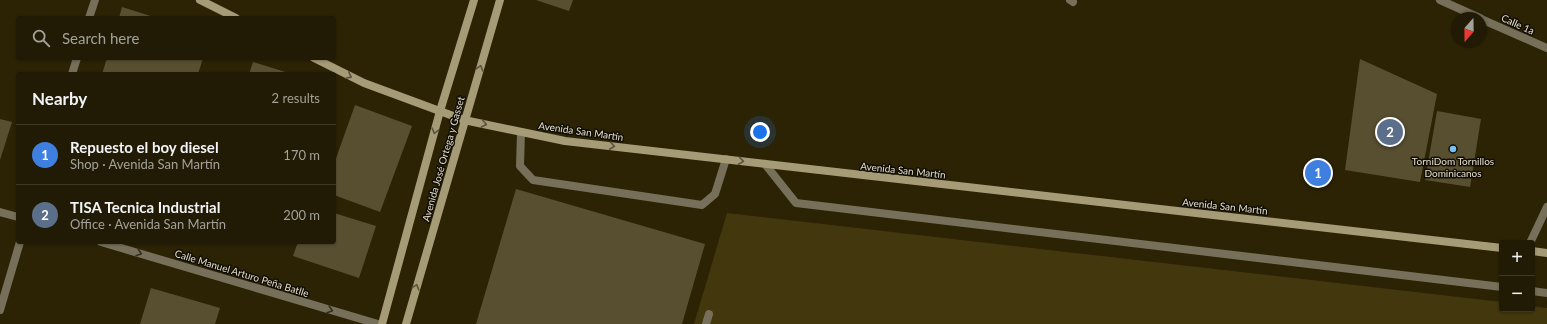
<!DOCTYPE html>
<meta charset="utf-8">
<style>
:root{--surface:#211a04;--page:#2d2713;--text:#f1f3f6;--muted:#a2a19a;--line:#3e3826;--accent:#db2777}
body{margin:0;font-family:Lato,sans-serif;background:var(--page);color:var(--text)}
.controls{position:absolute;right:12px;bottom:12px;display:grid;overflow:hidden;border-radius:4px;box-shadow:0 1px 3px #0004}
.controls button{width:36px;height:36px;display:grid;place-items:center;padding:0;border:0;border-bottom:1px solid var(--line);background:var(--surface);color:var(--text);font:20px sans-serif}
.compass{position:absolute;left:1451px;top:12px;width:36px;height:36px;border-radius:50%;background:var(--surface);box-shadow:0 1px 3px #0004;rotate:200deg}
.you{position:absolute;left:760px;top:132px;width:14px;height:14px;margin:-10px;border:3px solid #fff;border-radius:50%;background:#1a73e8;box-shadow:0 0 0 6px #1a73e833}
.badge{display:grid;place-items:center;width:26px;height:26px;border-radius:50%;background:var(--accent);color:#fff;font-size:13px;font-weight:700}
.pin{position:absolute;translate:-50% -50%;border:2px solid #fff;box-shadow:0 1px 4px #0006}
.list{margin:0;padding:0;list-style:none}
h2{display:flex;justify-content:space-between;align-items:center;height:52px;margin:0;padding:0 16px;font-size:17px}
h2 small{font-size:13px;font-weight:400;color:var(--muted)}
.list li{display:grid;grid-template-columns:26px 1fr auto;gap:12px;align-items:center;box-sizing:border-box;height:60px;padding:0 16px;border-top:1px solid var(--line)}
.list b{display:block;font-size:15px;white-space:nowrap}
.list p{margin:0;font-size:13px;white-space:nowrap;color:var(--muted)}
.list em{font-size:13px;font-style:normal;color:var(--muted)}
.icon{flex:none;width:22px;height:22px;fill:none;stroke:currentColor;stroke-width:2;stroke-linecap:round;stroke-linejoin:round}
.map{position:relative;flex:none;width:1547px;height:324px;overflow:hidden}
.search{position:absolute;background:var(--surface);box-shadow:0 1px 3px #0004;left:16px;top:16px;width:320px;height:44px;display:flex;align-items:center;gap:10px;box-sizing:border-box;padding:0 14px;border-radius:4px;color:var(--muted);font-size:15px}
.panel{position:absolute;background:var(--surface);box-shadow:0 1px 3px #0004;left:16px;top:72px;width:320px;height:172px;border-radius:4px}
.map>svg:first-child{display:block}
.green{fill:#42370d}
.building{fill:#584f31}
.lines{fill:none;stroke-linecap:round;stroke-linejoin:round}
.service{stroke:#766f59;stroke-width:8}
.minor{stroke:#766f59;stroke-width:8}
.secondary{stroke:#a69b77;stroke-width:8}
.oneway{stroke:#5b543d}
.oneway2{stroke:#342f21}
.poi-dot{fill:#77c0f7;stroke:#100d03;stroke-width:1.5}
.labels{text-anchor:middle;stroke-width:3;stroke-linejoin:round;paint-order:stroke}
.street-label{font-size:10px;fill:#e3ddcd;stroke:#100d03}
.poi-label{font-size:10px;fill:#e3ddcd;stroke:#100d03}
</style>
<div class="map">
<svg width="1547" height="324" viewBox="0 0 1547 324">
<rect width="100%" height="100%" fill="#2c2305"/>
<path class="green" d="M727 213 1502 302V309H1532V306L1547 308V324H694Z"/>
<g class="building">
<path d="M536 0H573L569 11Z"/>
<path d="M122 7 157 18H119Z"/>
<path d="M107 58H203L198 74H102Z"/>
<path d="M1360 59 1437 94 1420 182 1345 170Z"/>
<path d="M253 62 292 74H249Z"/>
<path d="M355 105 412 126 380 212 334 195V164Z"/>
<path d="M1437 111 1481 119 1470 187 1425 180Z"/>
<path d="M0 119 12 122 0 160Z"/>
<path d="M516 189 705 244 682 324H476Z"/>
<path d="M334 213 376 226 359 278 293 256 298 242H334Z"/>
<path d="M151 288 220 308 215 324H140Z"/>
</g>
<g class="lines">
<g class="service">
<path d="M521 132 520 166 533 180 702 205 715 194 726 159"/>
<path d="M765 164 796 203 1502 287"/>
<path d="M1532 291 1547 293"/>
<path d="M706 324 709 314"/>
</g>
<g class="minor">
<path d="M1070 0 1073 2"/>
<path d="M1440 0 1480 18"/>
<path d="M89 18 95 0"/>
<path d="M1481 19 1547 48"/>
<path d="M72 74 77 58"/>
<path d="M0 212 18 217"/>
<path d="M101 242 378 324"/>
<path d="M1530 243 1547 207"/>
<path d="M0 310 20 242"/>
</g>
<g class="secondary">
<path d="M200 0 236 18"/>
<path d="M314 58 364 83 464 120 565 141 1502 248"/>
<path d="M1532 251 1547 253"/>
<path d="M382 324 440 111 474 0"/>
<path d="M406 324 500 0"/>
</g>
</g>
<defs><path id="oneway-chevron" d="M-2-3.5L2.5 0L-2 3.5" fill="none" stroke-width="1.6" stroke-linecap="round" stroke-linejoin="round"/></defs>
<g class="oneway">
<use href="#oneway-chevron" transform="translate(480 68) rotate(-73)"/>
<use href="#oneway-chevron" transform="translate(349 76) rotate(27)"/>
<use href="#oneway-chevron" transform="translate(484 124) rotate(11)"/>
<use href="#oneway-chevron" transform="translate(435 131) rotate(105)"/>
<use href="#oneway-chevron" transform="translate(612 146) rotate(7)"/>
<use href="#oneway-chevron" transform="translate(741 161) rotate(8)"/>
<use href="#oneway-chevron" transform="translate(416 287) rotate(-74)"/>
</g>
<g class="oneway2">
<use href="#oneway-chevron" transform="translate(139 253) rotate(17)"/>
<use href="#oneway-chevron" transform="translate(330 310) rotate(17)"/>
</g>
<circle class="poi-dot" cx="1453" cy="149" r="4"/>
<g class="labels">
<g class="street-label">
<text transform="translate(1518 24) rotate(24)" y="4">Calle 1a</text>
<text transform="translate(581 131) rotate(8)" y="4">Avenida San Martín</text>
<text transform="translate(443 159) rotate(-74)" y="4">Avenida José Ortega y Gasset</text>
<text transform="translate(903 170) rotate(6)" y="4">Avenida San Martín</text>
<text transform="translate(1225 206) rotate(6)" y="4">Avenida San Martín</text>
<text transform="translate(242 273) rotate(17)" y="4">Calle Manuel Arturo Peña Batlle</text>
</g>
<g class="poi-label">
<text x="1453" y="165">TorniDom Tornillos<tspan x="1453" dy="12">Dominicanos</tspan></text>
</g>
</g>
</svg>
<div class="controls">
<button>+</button>
<button>−</button>
</div>
<svg class="compass" viewBox="-18 -18 36 36"><path d="M0-13l5 13h-10z" fill="#e53935"/><path d="M0 13l5-13h-10z" fill="#a2a19a"/></svg>
<div class="you"></div>
<div class="pin badge" style="left:1318px;top:173px;background:#3f7fe0">1</div>
<div class="pin badge" style="left:1390px;top:132px;background:#5c6f8a">2</div>
<div class="search"><svg class="icon" aria-label="search" viewBox="0 0 24 24"><circle cx="10" cy="10" r="6"/><path d="M15 15l6 6"/></svg>Search here</div>
<section class="panel">
<h2>Nearby<small>2 results</small></h2>
<ul class="list">
<li><span class="badge" style="background:#3f7fe0">1</span><div><b>Repuesto el boy diesel</b><p>Shop · Avenida San Martín</p></div><em>170 m</em></li>
<li><span class="badge" style="background:#5c6f8a">2</span><div><b>TISA Tecnica Industrial</b><p>Office · Avenida San Martín</p></div><em>200 m</em></li>
</ul>
</section>
</div>
